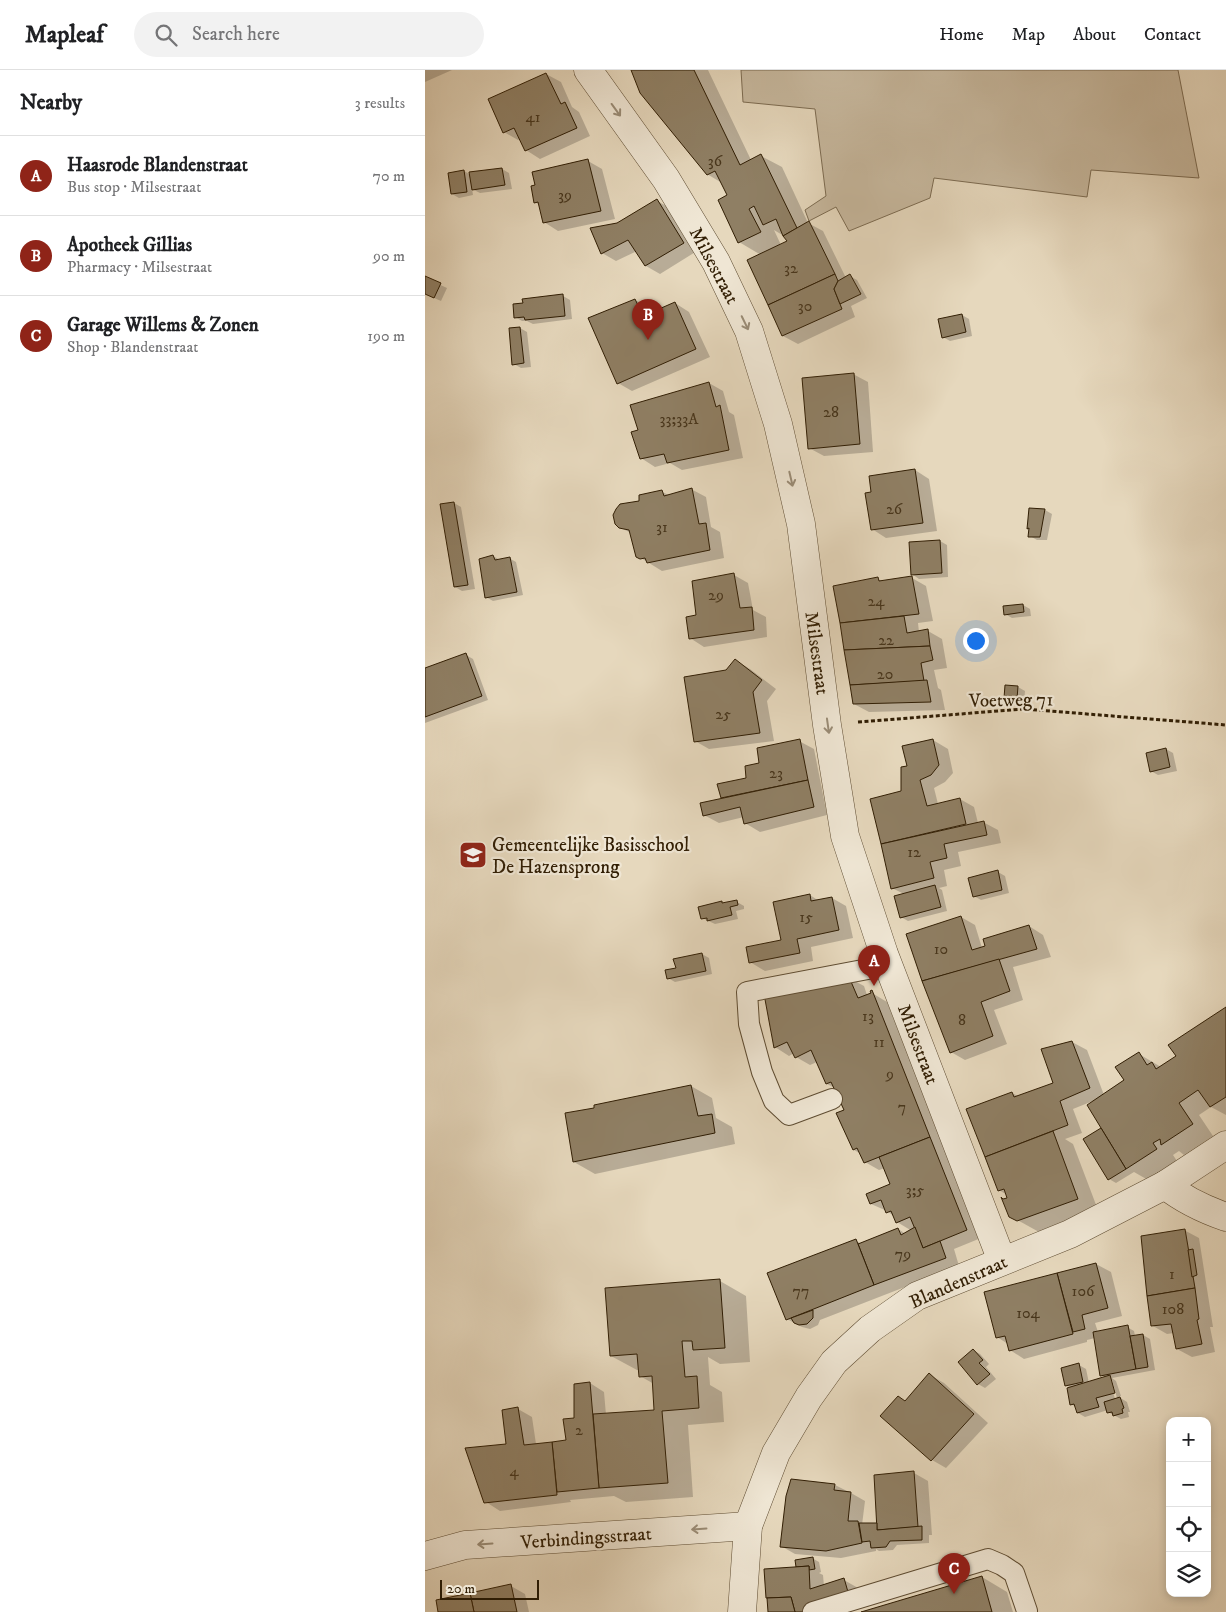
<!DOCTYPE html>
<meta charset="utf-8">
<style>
:root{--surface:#fff;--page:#f2f2f2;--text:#202124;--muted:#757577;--line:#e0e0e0;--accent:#8f2418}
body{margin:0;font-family:"IM FELL DW Pica",serif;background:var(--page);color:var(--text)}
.controls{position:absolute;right:15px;bottom:15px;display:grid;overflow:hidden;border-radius:10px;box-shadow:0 2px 8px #0003}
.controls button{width:45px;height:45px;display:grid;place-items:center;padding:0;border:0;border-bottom:1px solid var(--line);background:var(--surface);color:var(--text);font:25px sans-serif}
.scale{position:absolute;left:15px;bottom:12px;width:99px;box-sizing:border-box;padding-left:5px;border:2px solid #311e04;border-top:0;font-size:14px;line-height:18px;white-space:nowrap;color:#311e04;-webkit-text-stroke:4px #efe6d4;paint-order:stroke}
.you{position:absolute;left:550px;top:570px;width:18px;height:18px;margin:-12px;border:4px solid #fff;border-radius:50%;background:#1a73e8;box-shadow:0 0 0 8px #1a73e833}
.badge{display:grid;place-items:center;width:32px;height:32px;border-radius:50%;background:var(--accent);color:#fff;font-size:16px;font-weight:700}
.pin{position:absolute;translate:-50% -41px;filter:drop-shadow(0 1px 2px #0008)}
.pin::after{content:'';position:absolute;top:26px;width:18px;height:15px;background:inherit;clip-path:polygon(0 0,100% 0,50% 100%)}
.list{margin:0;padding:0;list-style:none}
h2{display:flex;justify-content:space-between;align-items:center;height:65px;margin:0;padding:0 20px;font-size:21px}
h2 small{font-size:16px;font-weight:400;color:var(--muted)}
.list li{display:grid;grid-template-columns:32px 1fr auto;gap:15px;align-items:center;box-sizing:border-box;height:80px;padding:0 20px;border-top:1px solid var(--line)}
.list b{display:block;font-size:19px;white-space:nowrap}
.list p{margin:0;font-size:16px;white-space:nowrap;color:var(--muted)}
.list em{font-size:16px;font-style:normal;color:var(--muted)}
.icon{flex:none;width:28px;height:28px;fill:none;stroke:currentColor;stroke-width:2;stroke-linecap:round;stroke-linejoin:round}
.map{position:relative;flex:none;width:801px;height:1542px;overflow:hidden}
header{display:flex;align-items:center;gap:30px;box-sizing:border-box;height:70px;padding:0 25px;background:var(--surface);border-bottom:1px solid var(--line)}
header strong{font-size:24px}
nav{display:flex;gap:28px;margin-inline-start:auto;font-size:18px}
.search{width:350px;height:45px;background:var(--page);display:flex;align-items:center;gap:12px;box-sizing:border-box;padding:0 18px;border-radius:28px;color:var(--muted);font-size:19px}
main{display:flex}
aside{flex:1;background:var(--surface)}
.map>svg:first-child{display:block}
.green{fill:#c7b89e;stroke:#7c6b51}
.shadow{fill:#0003;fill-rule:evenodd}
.building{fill:#8f7f64;stroke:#311e04}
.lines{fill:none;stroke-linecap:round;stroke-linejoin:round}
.service-casing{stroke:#5e4c32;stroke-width:22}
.minor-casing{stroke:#5e4c32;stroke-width:29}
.tertiary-casing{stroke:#5e4c32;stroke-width:29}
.path{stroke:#311e04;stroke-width:3;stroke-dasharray:4 2.5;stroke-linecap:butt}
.service{stroke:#efe6d4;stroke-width:20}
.minor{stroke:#efe6d4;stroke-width:28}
.tertiary{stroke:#efe6d4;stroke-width:28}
.oneway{stroke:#9a8c76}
.labels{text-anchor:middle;stroke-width:4.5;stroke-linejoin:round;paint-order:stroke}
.number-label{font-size:16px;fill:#48361c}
.street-label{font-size:19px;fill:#311e04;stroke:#efe6d4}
.poi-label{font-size:19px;fill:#311e04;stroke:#efe6d4;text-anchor:start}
</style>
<header>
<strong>Mapleaf</strong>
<div class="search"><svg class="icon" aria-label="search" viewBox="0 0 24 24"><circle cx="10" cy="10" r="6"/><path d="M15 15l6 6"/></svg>Search here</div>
<nav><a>Home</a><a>Map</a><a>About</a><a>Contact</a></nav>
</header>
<main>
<aside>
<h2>Nearby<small>3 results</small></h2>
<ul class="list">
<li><span class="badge">A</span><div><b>Haasrode Blandenstraat</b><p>Bus stop · Milsestraat</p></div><em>70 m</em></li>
<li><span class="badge">B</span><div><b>Apotheek Gillias</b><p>Pharmacy · Milsestraat</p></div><em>90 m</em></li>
<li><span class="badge">C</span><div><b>Garage Willems &amp; Zonen</b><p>Shop · Blandenstraat</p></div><em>190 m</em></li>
</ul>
</aside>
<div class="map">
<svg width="801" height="1542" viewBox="0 0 801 1542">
<rect width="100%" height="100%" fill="#e6d8bd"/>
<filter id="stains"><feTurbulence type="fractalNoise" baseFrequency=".004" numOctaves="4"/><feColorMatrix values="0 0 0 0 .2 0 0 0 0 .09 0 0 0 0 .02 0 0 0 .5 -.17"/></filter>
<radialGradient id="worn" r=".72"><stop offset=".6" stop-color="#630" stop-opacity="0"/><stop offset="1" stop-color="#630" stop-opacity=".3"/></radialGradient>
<path class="green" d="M316 0H753L774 108 666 100 662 127 509 108 505 128 424 161 411 137 384 151 380 140 401 126 390 39 318 32Z"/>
<g class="shadow">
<path d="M0 0H27L0 12Z"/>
<path d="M208 0H283L326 90 336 86 357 97 383 153 398 161 421 208 425 206 432 210 442 228 426 236 430 247 373 274 358 266 323 191 336 185 314 172 303 126 297 113 282 104ZM349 160 359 166 364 171 356 175Z"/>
<path d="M121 4 136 12 147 37 154 42 165 66 115 89 101 80 96 69 93 70 79 62Z"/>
<path d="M163 91 177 99 190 149 133 161 119 152 115 135 110 132Z"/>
<path d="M77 99 84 103 87 119 55 123 47 119 48 125 34 128 27 124 39 101 46 105Z"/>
<path d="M232 131 247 139 272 181 235 204 221 196 212 181 191 191 177 183 192 155Z"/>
<path d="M0 208 22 218 16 231 0 224Z"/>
<path d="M138 226 145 230 147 249 108 254 102 251H97L90 247Z"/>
<path d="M210 230 225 238 227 244 250 233 264 242 285 287 207 321 193 313Z"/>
<path d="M537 245 544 249 547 266 525 271 518 267Z"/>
<path d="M95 258 102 262 106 297 96 298 89 294Z"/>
<path d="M428 304 443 312 448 382 399 386 384 378Z"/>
<path d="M284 313 298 321 304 342 309 345 318 388 257 400 245 393 230 397 216 388 214 361Z"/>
<path d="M490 400 504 409 512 461 461 468 447 459 448 423Z"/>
<path d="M266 419 281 427 286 457 295 462 299 488 237 501 216 488 206 463 194 457 215 432 237 422 244 425Z"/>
<path d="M29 433 36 437 50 519 37 521 30 517Z"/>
<path d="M620 440 627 444 622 470H612L605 466 606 459 603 458Z"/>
<path d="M515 471 522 475 523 507 494 509 487 504Z"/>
<path d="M68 486 75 490 84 488 91 492 98 525 68 531 61 527Z"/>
<path d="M309 505 323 513 328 540 341 547 342 567 279 577 265 568 272 546Z"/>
<path d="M487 508 501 516 508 551 493 553 494 562 503 561 517 569 522 598 509 600 513 618 516 620 520 640 444 642 429 634 409 517 453 509 458 512Z"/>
<path d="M598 535 605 539 606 546 587 548 580 544Z"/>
<path d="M41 585 48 589 63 630 0 653V599Z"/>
<path d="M310 590 325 599 351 619 342 631 349 671 284 679 270 671 302 601Z"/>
<path d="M593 617 600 621 599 633 587 632 580 628Z"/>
<path d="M508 670 523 679 528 703 520 712 509 718 513 734 535 729 549 737 553 753 558 752 573 760 576 773 533 782 536 796 519 800 522 816 514 818 517 820 522 841 483 851 476 847 479 824 467 818 446 730 477 722 483 697Z"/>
<path d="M374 671 389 679 402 745 335 762 320 753 319 747 294 753 279 745 297 729 294 715 323 709 336 694Z"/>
<path d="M741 679 748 683 752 701 733 705 726 701Z"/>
<path d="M573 802 580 806 584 823 556 830 549 826Z"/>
<path d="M385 825 394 831 407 828 421 836 428 868 386 877 388 891 340 901 325 892 358 871Z"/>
<path d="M312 832 319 836V839L311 841 313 849 290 854 277 848 296 833 299 834Z"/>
<path d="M536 847 550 855 557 878 604 856 618 865 626 887 588 897 598 930 569 940 582 974 540 990 526 982Z"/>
<path d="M277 884 284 888 287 904 250 912 243 908 252 899Z"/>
<path d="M424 908 439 916 442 925 447 923 462 932 556 1168 529 1179 534 1196 395 1250 393 1255 385 1259 377 1257 362 1249 431 1171 437 1174 473 1159 481 1164 487 1161 472 1152 470 1147 462 1141 446 1134 443 1125 467 1114 460 1098 454 1100 440 1092 436 1084 429 1080 420 1041 410 1018 402 1014 392 992 385 995 371 987 369 983 364 986 350 977Z"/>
<path d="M801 938V1045L786 1037 774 1045 788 1066 759 1085 754 1081 748 1085 752 1091 723 1110 709 1102 691 1113 684 1109 660 1070 677 1058 668 1031 648 1039 657 1063 640 1069 648 1074 673 1140 614 1162 585 1146 582 1125 574 1120 561 1086 587 1023 593 1026 629 1014 647 972 662 980 679 1025 701 1011 714 984 736 997 752 986Z"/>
<path d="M266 1016 287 1028 291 1048 307 1057 310 1074 170 1104 149 1092 171 1039Z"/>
<path d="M759 1160 774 1168 788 1257H785L790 1282 767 1287 752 1279 749 1263 742 1264 728 1256Z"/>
<path d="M671 1194 686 1202 697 1246 670 1253 673 1262 702 1257 709 1261 710 1266 718 1265 725 1269 730 1300 687 1308 691 1311 696 1326 694 1327 702 1332 705 1342H703L704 1347 696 1349 683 1342V1340L660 1347 653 1343 651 1337 646 1334V1318L641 1315 654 1295 661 1299 664 1313 681 1308 677 1305 670 1268 662 1270V1272L599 1289 585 1280 583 1274 572 1267 560 1223ZM685 1310H687L692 1328 690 1329Z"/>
<path d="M295 1211 321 1226 325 1292 295 1294 283 1287 285 1315 297 1322 299 1352 263 1355 268 1427 201 1432 189 1426 145 1430 146 1432 75 1441 61 1432 83 1375 93 1339 107 1347 111 1374 142 1371 165 1313 179 1322 181 1345 231 1341 229 1314 215 1306V1300H212L186 1286Z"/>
<path d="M548 1280 555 1284 564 1294 561 1297 571 1309 560 1318 553 1314 534 1292Z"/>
<path d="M505 1305 519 1313 563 1353 521 1398 507 1390 457 1346 481 1332Z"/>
<path d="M489 1403 503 1411 507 1465H504V1473L472 1475 468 1480 454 1481 451 1479V1481L416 1488 370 1484 356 1476 367 1409 410 1415 426 1423 440 1431 437 1455H451Z"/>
<path d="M387 1488 394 1492 396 1502 394 1503 398 1505 399 1516 419 1510 433 1518 439 1537 424 1542H344L342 1528 373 1498Z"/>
<path d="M557 1507 582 1522 588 1542H440Z"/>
<path d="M86 1516 100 1524 104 1542H14Z"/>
</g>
<g class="building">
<path d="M206 0H269L315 95 336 84 372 158 358 166 351 149 338 155 329 136 324 139 336 162 313 173 293 130 302 125 290 101 282 105 215 23Z"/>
<path d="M121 3 136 34 140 32 152 58 100 81 89 58 78 63 63 29Z"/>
<path d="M163 89 176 141 118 153 113 132 109 133 106 116 110 115 107 102Z"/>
<path d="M77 98 80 115 47 120 44 102Z"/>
<path d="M39 100 42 122 26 124 23 103Z"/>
<path d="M232 129 259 173 220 196 203 170 176 184 165 158 192 153Z"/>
<path d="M384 151 410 204 343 235 322 190 362 171 358 166Z"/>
<path d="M410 204 413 211 409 219 417 239 357 266 343 235Z"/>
<path d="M425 204 436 224 415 234 409 219 413 211Z"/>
<path d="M0 206 16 213 9 228 0 224Z"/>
<path d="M138 224 140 246 100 250 99 247 89 248 88 234 98 233 97 229Z"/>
<path d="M210 229 218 246 250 232 271 279 192 314 163 248Z"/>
<path d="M537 244 541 262 517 268 513 249Z"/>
<path d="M95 257 99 293 87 295 84 258Z"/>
<path d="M429 303 435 374 383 379 377 308Z"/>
<path d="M284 312 291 337 295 335 304 380 242 393 239 384 215 389 206 362 213 360 205 335Z"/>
<path d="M490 399 498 453 446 460 440 423 446 422 444 406Z"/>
<path d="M267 418 274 454 281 453 285 480 222 493 220 488 215 489 211 487 204 460 194 458 190 454 188 445 191 439 195 434 214 431V425L237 420 239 426Z"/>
<path d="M29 432 43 515 29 517 15 434Z"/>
<path d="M604 438 620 439 615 467H603L604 458 602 459Z"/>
<path d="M515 470 517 503 486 505 484 472Z"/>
<path d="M68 485 70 490 85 487 92 522 60 528 54 489Z"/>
<path d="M309 503 315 538 327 537 329 560 264 569 261 547 271 545 267 511Z"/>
<path d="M487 506 494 544 415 553 408 516 453 507 454 511Z"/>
<path d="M598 534 599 542 579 545 578 536Z"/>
<path d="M479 546 482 563 503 559 505 576 419 580 415 553Z"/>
<path d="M505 576 508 590 496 593 499 611 425 615 419 580Z"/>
<path d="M41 583 57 626 0 647V598Z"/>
<path d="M310 589 337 610 328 622 335 663 269 672 259 607 301 600Z"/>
<path d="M502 610 506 632 428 634 425 615Z"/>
<path d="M580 615 593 616 592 629 579 628Z"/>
<path d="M375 669 383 710 296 728 292 714 321 708 320 696 334 693 332 678Z"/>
<path d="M508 669 514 695 506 705 495 710 502 736 535 728 541 754 456 774 445 729 476 721V697L482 696 477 676Z"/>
<path d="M741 678 745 697 725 702 721 683Z"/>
<path d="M383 710 389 737 319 754 315 737 278 746 275 733Z"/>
<path d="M559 751 562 765 519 774 522 788 505 792 509 808 466 819 456 774Z"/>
<path d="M573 800 577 820 548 827 543 808Z"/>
<path d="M510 815 516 837 475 848 469 826Z"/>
<path d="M385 824 386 831 407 827 414 860 372 869 375 883 324 893 321 877 356 870 348 832Z"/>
<path d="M312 830 313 835 305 837 307 845 282 851V848L276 849 273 837 297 831V833Z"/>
<path d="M536 846 547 880 560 876 558 869 604 855 612 879 497 911 481 864Z"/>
<path d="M277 883 281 901 242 909 240 900 251 898 248 889Z"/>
<path d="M574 889 585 921 556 932 568 966 525 983 497 911Z"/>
<path d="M424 907 433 928 446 923 445 921 447 920 505 1067 439 1093 432 1078 428 1080 411 1043 419 1040 406 1012 401 1014 386 980 370 988 362 972 349 978 339 924Z"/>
<path d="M801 937V1027L785 1037 773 1020 754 1033 768 1054 736 1075 735 1069 728 1073 732 1079 701 1099 662 1035 699 1010 690 997 714 982 722 995 727 992 731 999 751 986 743 975Z"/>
<path d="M647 971 665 1018 635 1031 643 1055 560 1087 541 1039 587 1022 589 1027 628 1013 616 979Z"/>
<path d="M266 1015 273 1046 287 1044 290 1063 148 1092 140 1043 169 1038V1035Z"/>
<path d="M676 1058 701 1099 683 1110 658 1069Z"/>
<path d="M628 1061 653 1129 592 1151 584 1147 576 1127 578 1129 582 1128 579 1119 573 1121 560 1087Z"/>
<path d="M505 1067 542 1160 498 1178 485 1147 471 1153 466 1141 461 1143 456 1130 445 1134 441 1124 465 1114 454 1087Z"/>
<path d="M490 1157 498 1178 515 1171 521 1188 449 1215 433 1174 473 1158 476 1165Z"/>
<path d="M760 1159 770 1218 722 1226 716 1166Z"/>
<path d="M431 1169 449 1215 361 1250 342 1203Z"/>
<path d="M768 1179 772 1205 767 1207 763 1180Z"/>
<path d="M671 1193 683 1238 657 1245 660 1259 648 1262 632 1203Z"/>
<path d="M632 1203 648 1264 584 1281 580 1266 571 1268 559 1222Z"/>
<path d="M295 1209 300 1278 268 1280 267 1271H257L260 1307 272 1306 274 1338 237 1341 243 1413 174 1418 168 1344 229 1340 227 1306 214 1307 212 1284 185 1286 180 1218Z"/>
<path d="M770 1218 774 1249 772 1250 777 1274 751 1279 746 1254 726 1256 722 1226Z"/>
<path d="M388 1240V1248L382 1254 374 1255 369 1253 366 1248Z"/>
<path d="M703 1255 711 1299 675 1306 668 1262Z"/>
<path d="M718 1264 723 1297 711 1299 705 1266Z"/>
<path d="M548 1279 558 1290 554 1293 565 1304 552 1315 533 1292Z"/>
<path d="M654 1293 658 1312 640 1316 636 1298Z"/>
<path d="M504 1303 549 1344 506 1391 455 1346 473 1326 480 1331Z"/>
<path d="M685 1305 690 1323 671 1328 674 1337 652 1343 649 1334 645 1335 642 1318Z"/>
<path d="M165 1312 174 1418 132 1422 127 1372 141 1370 138 1349 149 1348V1314Z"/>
<path d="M695 1327 699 1338 697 1339 698 1343 688 1346 687 1342 682 1343 679 1332Z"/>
<path d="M93 1337 99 1375 127 1372 132 1425 59 1433 40 1378 81 1374 77 1340Z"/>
<path d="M489 1401 493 1457 452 1460 449 1405Z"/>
<path d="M366 1409 410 1414 409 1420 426 1422 423 1451H433L437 1473 401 1481 355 1477 361 1426Z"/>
<path d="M434 1453H452V1460L497 1456V1470L465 1471 461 1477 446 1478 445 1471 437 1472Z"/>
<path d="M388 1487 390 1499 384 1500V1496L371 1497 370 1490Z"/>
<path d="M384 1496 385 1519 419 1508 425 1529 384 1542H370L366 1527 341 1528 339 1499Z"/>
<path d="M557 1506 567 1542H436Z"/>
<path d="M86 1514 92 1542H49L45 1523Z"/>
<path d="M45 1523 49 1542H13L11 1530Z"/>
<path d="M366 1527 370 1542H343L342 1528Z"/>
</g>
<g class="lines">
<defs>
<g id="service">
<path d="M407 1029 364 1045 349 1031 337 1002 324 954 322 922 464 895"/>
<path d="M388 1542 563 1489 577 1495 589 1503 602 1541"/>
</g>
<g id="minor">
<path d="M163 0 241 109 291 192 324 261 353 354 376 454 402 655 420 766 459 884 577 1191"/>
<path d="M740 1115C759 1130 778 1139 801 1147"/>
<path d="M0 1486 40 1475 323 1456"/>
</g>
<path id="tertiary" d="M317 1542 323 1456 351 1383 384 1327 409 1292 445 1259 492 1226 645 1164 740 1115 801 1075"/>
</defs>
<use href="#service" class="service-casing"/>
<use href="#minor" class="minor-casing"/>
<use href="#tertiary" class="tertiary-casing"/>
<path class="path" d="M433 652 599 639 801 655"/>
<use href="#service" class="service"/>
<use href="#minor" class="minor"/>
<use href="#tertiary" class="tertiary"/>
</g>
<defs><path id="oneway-shaft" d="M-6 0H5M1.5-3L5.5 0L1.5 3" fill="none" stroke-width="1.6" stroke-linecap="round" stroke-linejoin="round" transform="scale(1.25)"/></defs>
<g class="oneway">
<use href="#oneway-shaft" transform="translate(191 40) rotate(54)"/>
<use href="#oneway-shaft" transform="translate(320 253) rotate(64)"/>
<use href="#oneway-shaft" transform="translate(366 409) rotate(77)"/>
<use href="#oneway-shaft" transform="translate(403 656) rotate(82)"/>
<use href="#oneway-shaft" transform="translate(274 1459) rotate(176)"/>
<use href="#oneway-shaft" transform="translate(60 1474) rotate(176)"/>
</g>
<defs>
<symbol id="school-square" viewBox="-11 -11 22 22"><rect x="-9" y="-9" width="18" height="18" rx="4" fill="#8f2418" stroke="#efe6d4"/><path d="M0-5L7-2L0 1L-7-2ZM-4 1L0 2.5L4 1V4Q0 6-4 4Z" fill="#fff"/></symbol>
</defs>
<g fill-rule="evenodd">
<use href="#school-square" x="32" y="769" width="32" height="32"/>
</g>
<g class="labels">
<g class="number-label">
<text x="108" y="52">41</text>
<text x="290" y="96">36</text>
<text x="140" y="130">39</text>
<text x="366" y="203">32</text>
<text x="380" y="241">30</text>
<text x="406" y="347">28</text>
<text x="254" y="354">33;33A</text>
<text x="469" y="444">26</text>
<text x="237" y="462">31</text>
<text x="291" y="530">29</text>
<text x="451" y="536">24</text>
<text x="461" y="575">22</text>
<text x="460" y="609">20</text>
<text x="298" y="649">25</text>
<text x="351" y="708">23</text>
<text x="489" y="787">12</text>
<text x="381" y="852">15</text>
<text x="516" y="884">10</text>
<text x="443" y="951">13</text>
<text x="537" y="955">8</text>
<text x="454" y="977">11</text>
<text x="465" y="1009">9</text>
<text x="477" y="1042">7</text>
<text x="490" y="1125">3;5</text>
<text x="478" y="1189">79</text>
<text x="747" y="1209">1</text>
<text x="376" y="1226">77</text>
<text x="658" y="1226">106</text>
<text x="748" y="1244">108</text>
<text x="603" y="1248">104</text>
<text x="154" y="1365">2</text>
<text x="89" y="1406">4</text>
</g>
<g class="street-label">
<text transform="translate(290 195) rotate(62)" y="7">Milsestraat</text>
<text transform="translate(393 583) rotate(82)" y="7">Milsestraat</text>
<text transform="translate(586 629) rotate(-1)" y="7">Voetweg 71</text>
<text transform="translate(494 974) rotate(69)" y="7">Milsestraat</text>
<text transform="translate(533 1211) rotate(-24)" y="7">Blandenstraat</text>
<text transform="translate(161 1467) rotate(-4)" y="7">Verbindingsstraat</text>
</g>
<g class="poi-label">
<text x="67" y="781">Gemeentelijke Basisschool<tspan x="67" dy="22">De Hazensprong</tspan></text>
</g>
</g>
<rect width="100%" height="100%" filter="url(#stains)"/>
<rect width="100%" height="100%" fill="url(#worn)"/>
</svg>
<div class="controls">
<button>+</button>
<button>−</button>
<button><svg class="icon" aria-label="locate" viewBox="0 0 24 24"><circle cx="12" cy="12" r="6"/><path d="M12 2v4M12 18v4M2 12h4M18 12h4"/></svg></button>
<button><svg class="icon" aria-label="layers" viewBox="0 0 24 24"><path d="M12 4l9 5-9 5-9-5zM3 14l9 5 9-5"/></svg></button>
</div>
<div class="scale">20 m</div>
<div class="you"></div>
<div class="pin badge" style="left:449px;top:916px">A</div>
<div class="pin badge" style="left:223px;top:270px">B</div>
<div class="pin badge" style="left:529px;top:1524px">C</div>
</div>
</main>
